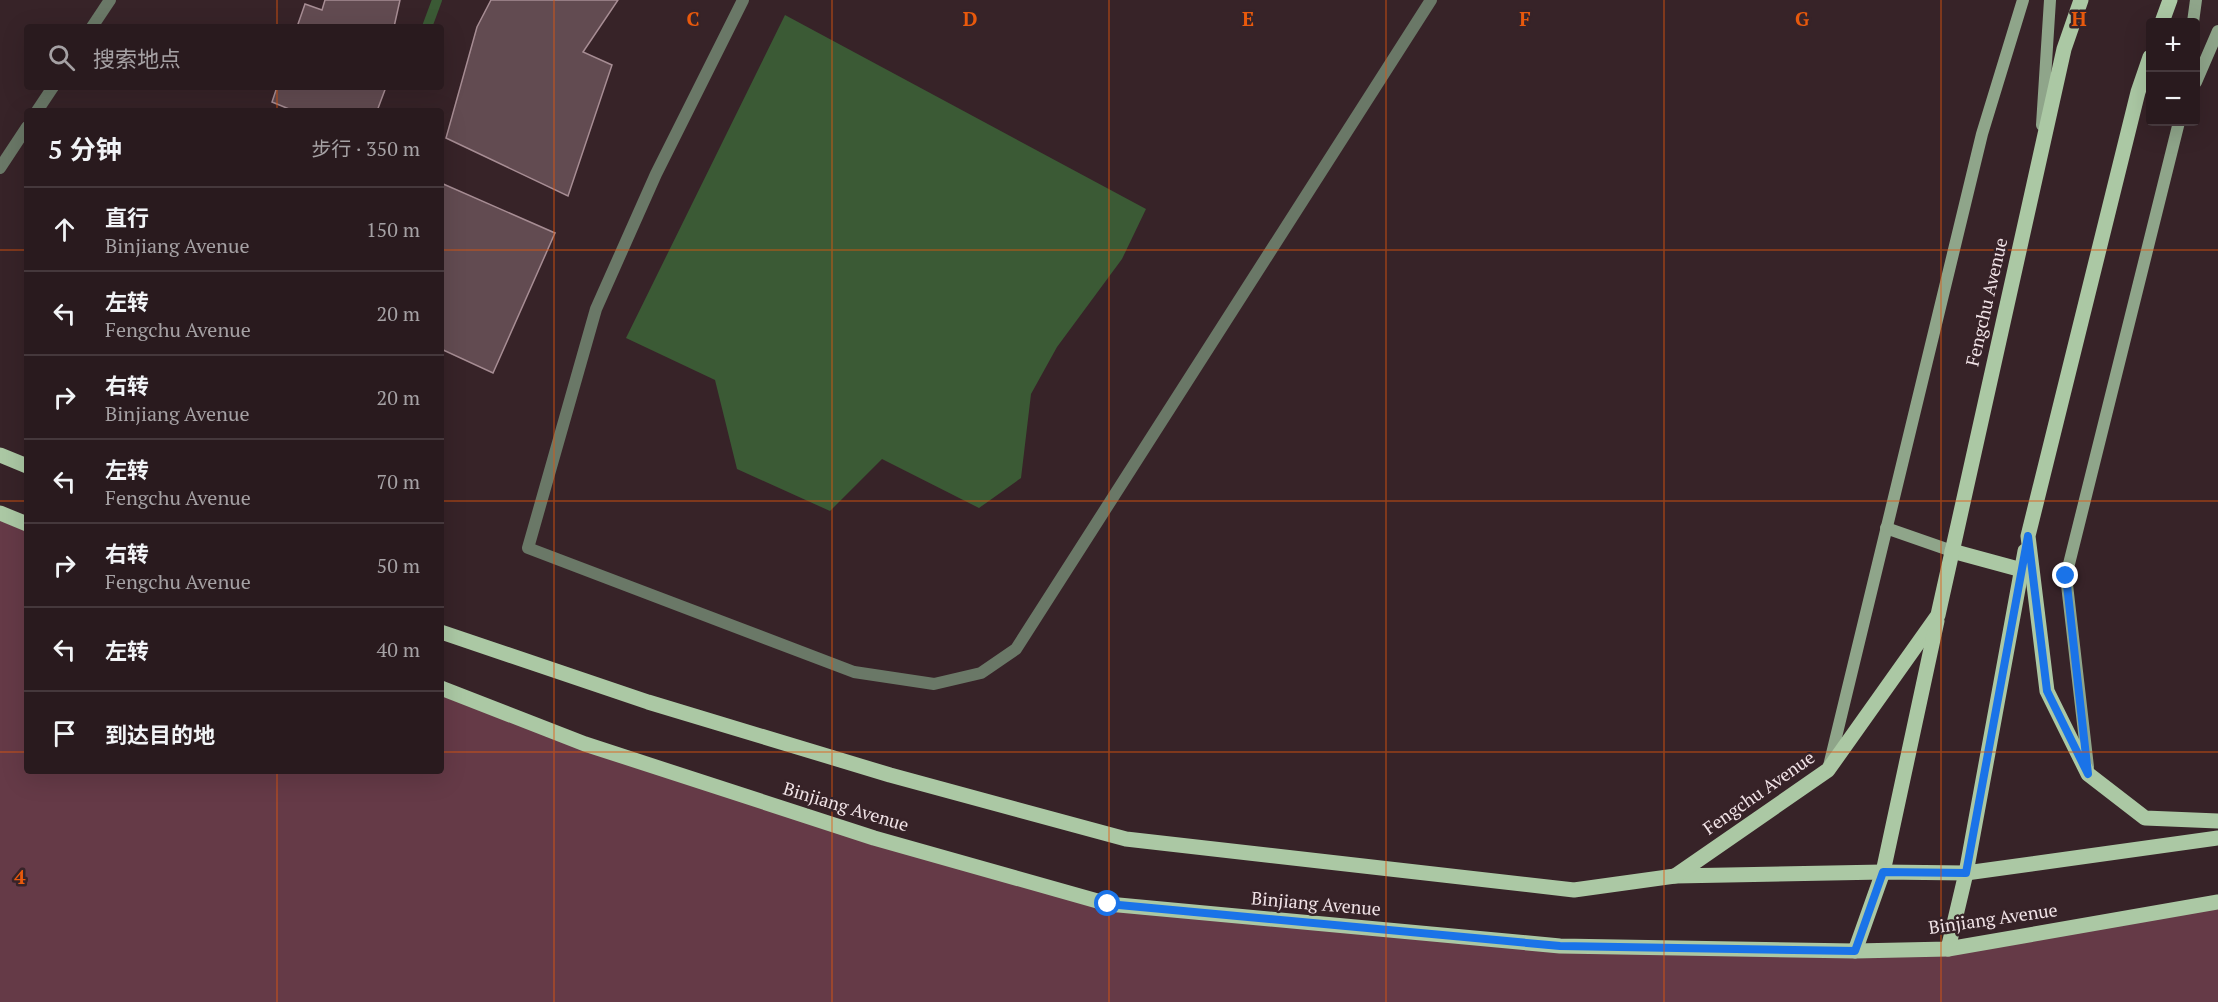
<!DOCTYPE html>
<html lang="zh">
<meta charset="utf-8">
<style>
:root{--surface:#291a1e;--page:#35272b;--text:#f1f3f6;--muted:#a5a1a4;--line:#45383c}
body{margin:0;font-family:"PT Serif","Noto Sans SC",serif;background:var(--page);color:var(--text)}
.controls{position:absolute;right:18px;top:18px;display:grid;overflow:hidden;border-radius:6px;box-shadow:0 6px 24px #0002}
.controls button{width:54px;height:54px;display:grid;place-items:center;padding:0;border:0;border-bottom:2px solid var(--line);background:var(--surface);color:var(--text);font:30px sans-serif}
.stop{position:absolute;width:18px;height:18px;margin:-14px;border:4px solid #1a73e8;border-radius:50%;background:#fff}
.stop.end{background:#1a73e8;border-color:#fff;box-shadow:0 2px 6px #0008}
.list{margin:0;padding:0;list-style:none}
h2{display:flex;justify-content:space-between;align-items:center;height:78px;margin:0;padding:0 24px;font-size:26px}
h2 small{font-size:20px;font-weight:400;color:var(--muted)}
.list li{display:grid;grid-template-columns:39px 1fr auto;gap:18px;align-items:center;box-sizing:border-box;height:84px;padding:0 24px;border-top:2px solid var(--line)}
.list b{display:block;font-size:22px;white-space:nowrap}
.list p{margin:0;font-size:20px;white-space:nowrap;color:var(--muted)}
.list em{font-size:20px;font-style:normal;color:var(--muted)}
.icon{flex:none;width:33px;height:33px;fill:none;stroke:currentColor;stroke-width:2;stroke-linecap:round;stroke-linejoin:round}
.map{position:relative;flex:none;width:2218px;height:1002px;overflow:hidden}
.search{position:absolute;background:var(--surface);box-shadow:0 6px 24px #0002;left:24px;top:24px;width:420px;height:66px;display:flex;align-items:center;gap:15px;box-sizing:border-box;padding:0 21px;border-radius:6px;color:var(--muted);font-size:22px}
.panel{position:absolute;background:var(--surface);box-shadow:0 6px 24px #0002;left:24px;top:108px;width:420px;height:666px;border-radius:6px}
.map>svg:first-child{display:block}
.green{fill:#653a47}
.water{fill:#3b5a35}
.lines{fill:none;stroke-linecap:round;stroke-linejoin:round}
.stream{stroke:#3b5a35;stroke-width:10}
.building{fill:#624b51;stroke:#a78d94;stroke-width:1.5}
.lane{stroke:#6a7867;stroke-width:12}
.street{stroke:#6a7867;stroke-width:12}
.secondary{stroke:#8fa58a;stroke-width:12}
.primary{stroke:#abc8a4;stroke-width:15}
.route{stroke:#1a73e8;stroke-width:8}
.grid{fill:none;stroke:#e8590c;stroke-width:1.5;stroke-opacity:0.55}
.labels{text-anchor:middle;stroke-width:5;stroke-linejoin:round;paint-order:stroke}
.street-label{font-size:18px;fill:#f1e3e7;stroke:#372328}
.grid-label{font-size:20px;text-anchor:middle;font-weight:bold;fill:#e8590c;stroke:#372328;stroke-width:5;stroke-linejoin:round;paint-order:stroke}
</style>
<div class="map">
<svg width="2218" height="1002" viewBox="0 0 2218 1002">
<rect width="100%" height="100%" fill="#372328"/>
<path class="green" d="M0 513 27 524V771H441V688L585 744 1108 904 1560 946 1948 949 2218 902V1002H0Z"/>
<path class="water" d="M785 15 1146 209 1122 259 1057 347 1031 394 1021 478 979 508 882 459 830 511 737 469 715 380 626 338Z"/>
<g class="lines">
<path class="stream" d="M427 27 437 0"/>
</g>
<g class="building">
<path d="M325 0H400L394 27H297L305 4 322 10Z"/>
<path d="M491 0H618L583 52 612 65 568 196 446 138 477 27Z"/>
<path d="M277 87H386L377 111H294L272 102Z"/>
<path d="M441 183 555 233 493 373 441 349Z"/>
</g>
<g class="lines">
<path class="lane" d="M743 0 656 174 596 309 528 548 854 672 934 684 981 673 1016 649 1431 0"/>
<g class="street">
<path d="M92 27 110 0"/>
<path d="M37 111 53 87"/>
<path d="M0 168 27 127"/>
</g>
<g class="secondary">
<path d="M2193 22 2196 0"/>
<path d="M2196 82 2218 31"/>
<path d="M2042 125 2050 0"/>
<path d="M1886 528 1952 551"/>
<path d="M1829 766 1982 134 2023 0"/>
<path d="M2088 767 2066 576 2179 122"/>
</g>
<g class="primary">
<path d="M2162 22 2170 0"/>
<path d="M2150 57 2138 92 2028 536 2047 691 2088 774 2145 818 2218 821"/>
<path d="M0 455 27 466"/>
<path d="M0 513 27 524"/>
<path d="M1952 551 2022 570"/>
<path d="M441 632 648 702 890 775 1126 839 1574 890 1675 876 1883 872 1966 873 2218 838"/>
<path d="M441 688 585 744 874 838 1108 904 1560 946 1855 951 1948 949 2218 902"/>
<path d="M1675 876 1828 770 1938 615 2064 49 2081 0"/>
<path d="M1948 949 1966 873 2025 551"/>
<path d="M1855 951 1883 872 1937 621"/>
</g>
</g>
<g class="lines">
<path class="route" d="M1108 904 1560 946 1855 951 1883 872 1966 873 2028 536 2047 691 2088 774 2066 576"/>
</g>
<path class="grid" d="M277 0V27M554 0V1002M832 0V1002M1109 0V1002M1386 0V1002M1664 0V1002M1941 0V1002M277 87V111M0 250H27M441 250H2218M0 501H27M441 501H2218M0 752H27M441 752H2218M277 771V1002"/>
<g class="labels">
<g class="street-label">
<text transform="translate(1987 302) rotate(-77)" y="6">Fengchu Avenue</text>
<text transform="translate(1759 793) rotate(-35)" y="6">Fengchu Avenue</text>
<text transform="translate(846 807) rotate(17)" y="6">Binjiang Avenue</text>
<text transform="translate(1316 904) rotate(5)" y="6">Binjiang Avenue</text>
<text transform="translate(1993 919) rotate(-8)" y="6">Binjiang Avenue</text>
</g>
</g>
<g class="grid-label">
<text x="693" y="26">C</text>
<text x="970" y="26">D</text>
<text x="1248" y="26">E</text>
<text x="1525" y="26">F</text>
<text x="1802" y="26">G</text>
<text x="2079" y="26">H</text>
<text x="20" y="884">4</text>
</g>
</svg>
<div class="controls">
<button>+</button>
<button>−</button>
</div>
<div class="stop" style="left:1108px;top:904px"></div>
<div class="stop end" style="left:2066px;top:576px"></div>
<div class="search"><svg class="icon" aria-label="search" viewBox="0 0 24 24"><circle cx="10" cy="10" r="6"/><path d="M15 15l6 6"/></svg>搜索地点</div>
<section class="panel">
<h2>5 分钟<small>步行 · 350 m</small></h2>
<ul class="list">
<li><svg class="icon" aria-label="ahead" viewBox="0 0 24 24"><path d="M12 20V5M6 11l6-6 6 6"/></svg><div><b>直行</b><p>Binjiang Avenue</p></div><em>150 m</em></li>
<li><svg class="icon" aria-label="left" viewBox="0 0 24 24"><path d="M17 20v-9H6M10 6l-5 5 5 5"/></svg><div><b>左转</b><p>Fengchu Avenue</p></div><em>20 m</em></li>
<li><svg class="icon" aria-label="right" viewBox="0 0 24 24"><path d="M7 20v-9h11M14 6l5 5-5 5"/></svg><div><b>右转</b><p>Binjiang Avenue</p></div><em>20 m</em></li>
<li><svg class="icon" aria-label="left" viewBox="0 0 24 24"><path d="M17 20v-9H6M10 6l-5 5 5 5"/></svg><div><b>左转</b><p>Fengchu Avenue</p></div><em>70 m</em></li>
<li><svg class="icon" aria-label="right" viewBox="0 0 24 24"><path d="M7 20v-9h11M14 6l5 5-5 5"/></svg><div><b>右转</b><p>Fengchu Avenue</p></div><em>50 m</em></li>
<li><svg class="icon" aria-label="left" viewBox="0 0 24 24"><path d="M17 20v-9H6M10 6l-5 5 5 5"/></svg><div><b>左转</b></div><em>40 m</em></li>
<li><svg class="icon" aria-label="arrive" viewBox="0 0 24 24"><path d="M6 21V4h12l-3 4 3 4H6"/></svg><div><b>到达目的地</b></div></li>
</ul>
</section>
</div>
